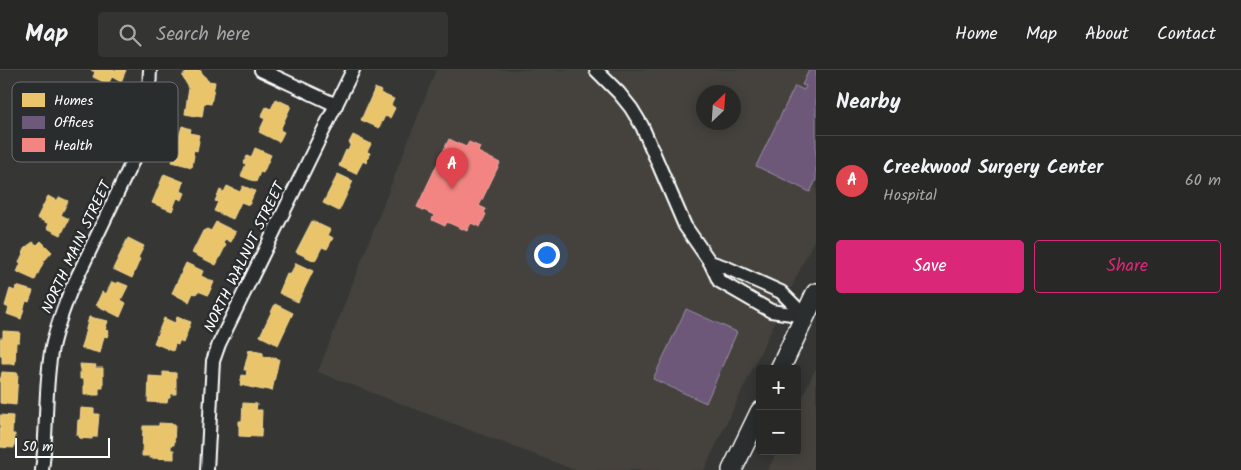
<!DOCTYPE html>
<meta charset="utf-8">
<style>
:root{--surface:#282927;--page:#343533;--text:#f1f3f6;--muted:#a5a6a7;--line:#444544;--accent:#db2777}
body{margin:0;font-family:Kalam,sans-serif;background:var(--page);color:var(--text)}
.controls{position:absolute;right:15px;bottom:15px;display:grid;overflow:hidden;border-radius:5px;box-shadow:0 2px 12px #0003}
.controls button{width:45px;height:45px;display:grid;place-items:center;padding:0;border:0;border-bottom:1px solid var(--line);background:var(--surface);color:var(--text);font:25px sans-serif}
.compass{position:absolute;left:696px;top:15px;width:45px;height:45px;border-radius:50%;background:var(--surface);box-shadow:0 2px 12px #0003;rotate:25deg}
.scale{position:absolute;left:15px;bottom:12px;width:95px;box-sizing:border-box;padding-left:5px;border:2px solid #fff;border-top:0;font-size:14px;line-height:18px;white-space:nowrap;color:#fff;-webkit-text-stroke:4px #2a2d2e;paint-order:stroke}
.you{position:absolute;left:546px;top:184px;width:18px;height:18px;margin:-12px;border:4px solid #fff;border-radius:50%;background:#1a73e8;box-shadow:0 0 0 8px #1a73e833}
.badge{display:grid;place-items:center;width:32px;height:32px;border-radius:50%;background:var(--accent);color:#fff;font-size:16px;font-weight:700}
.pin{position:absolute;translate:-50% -41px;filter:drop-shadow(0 1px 2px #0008)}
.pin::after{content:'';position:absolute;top:26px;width:18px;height:15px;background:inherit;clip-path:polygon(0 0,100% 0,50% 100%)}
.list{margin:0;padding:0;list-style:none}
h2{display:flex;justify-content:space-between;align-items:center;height:65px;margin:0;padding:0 20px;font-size:21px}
h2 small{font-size:16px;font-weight:400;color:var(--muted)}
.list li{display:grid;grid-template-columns:32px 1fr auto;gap:15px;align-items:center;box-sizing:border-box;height:90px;padding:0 20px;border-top:1px solid var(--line)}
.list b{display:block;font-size:19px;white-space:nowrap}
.list p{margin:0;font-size:16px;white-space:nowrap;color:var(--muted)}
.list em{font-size:16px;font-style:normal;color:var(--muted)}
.actions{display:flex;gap:10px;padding:15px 20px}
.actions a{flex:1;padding:11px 0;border:1px solid var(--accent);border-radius:5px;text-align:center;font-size:18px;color:var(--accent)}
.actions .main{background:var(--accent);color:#fff}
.icon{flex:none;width:28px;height:28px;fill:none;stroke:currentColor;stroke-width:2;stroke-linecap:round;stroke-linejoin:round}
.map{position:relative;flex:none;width:816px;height:400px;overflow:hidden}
header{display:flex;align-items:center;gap:30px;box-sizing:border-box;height:70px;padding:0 25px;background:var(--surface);border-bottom:1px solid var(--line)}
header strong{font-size:24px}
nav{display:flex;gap:28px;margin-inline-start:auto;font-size:18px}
.search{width:350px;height:45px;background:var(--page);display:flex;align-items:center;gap:12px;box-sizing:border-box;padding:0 18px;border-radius:5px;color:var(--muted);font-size:19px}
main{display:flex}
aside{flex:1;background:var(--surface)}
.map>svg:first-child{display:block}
.built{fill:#44433c;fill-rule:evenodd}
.homes{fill:#e9c46a;stroke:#f0d697}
.offices{fill:#6d597a;stroke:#998ba2}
.health{fill:#f28482;stroke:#f6a9a8}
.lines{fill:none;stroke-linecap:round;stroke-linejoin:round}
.minor-casing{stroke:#fff;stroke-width:16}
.secondary-casing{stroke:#fff;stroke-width:22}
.minor{stroke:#2a2d2e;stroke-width:12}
.secondary{stroke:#2a2d2e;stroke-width:19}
.labels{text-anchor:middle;stroke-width:5;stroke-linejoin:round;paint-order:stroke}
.street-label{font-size:15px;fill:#fff;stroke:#2a2d2e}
.key{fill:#2a2d2e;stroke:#6a6c6d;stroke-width:1}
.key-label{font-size:14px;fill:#fff}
</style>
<header>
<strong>Map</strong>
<div class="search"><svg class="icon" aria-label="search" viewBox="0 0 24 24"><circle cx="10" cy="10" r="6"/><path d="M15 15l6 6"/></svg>Search here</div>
<nav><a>Home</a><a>Map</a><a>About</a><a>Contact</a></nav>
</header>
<main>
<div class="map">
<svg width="816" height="400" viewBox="0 0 816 400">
<rect width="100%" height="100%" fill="#363734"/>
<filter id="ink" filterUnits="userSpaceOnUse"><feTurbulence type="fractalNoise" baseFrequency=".02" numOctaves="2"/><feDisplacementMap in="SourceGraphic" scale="10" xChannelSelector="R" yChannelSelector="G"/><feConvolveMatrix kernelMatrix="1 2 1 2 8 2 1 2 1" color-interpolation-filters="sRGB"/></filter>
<g filter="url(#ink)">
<g class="built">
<path d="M436 0H816V166L704 400H575L318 302ZM704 22H734V52H704Z"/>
<path d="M816 298V400H768L777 381H797V338Z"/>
</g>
<g class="homes">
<path d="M91 0H126L121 12 112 7 108 14 93 7 95 2Z"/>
<path d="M190 0H200L208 11 215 12 211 34 204 33 202 47 185 44 189 18 182 6Z"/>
<path d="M375 18 381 21 380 23 394 29 391 35 395 38 390 48 385 46 379 58 361 50Z"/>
<path d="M276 29 291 36 280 60 284 62 279 72 259 62 265 49 261 47 266 37 271 39Z"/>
<path d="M182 56 191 59 190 63 199 65 198 70 199 71 197 81 194 80 193 84 194 85 192 97 172 92 173 87 167 86 171 71 177 73Z"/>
<path d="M353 65 371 74 367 82 370 83 366 93 363 91 356 104 339 96 346 80 348 81 351 73H349Z"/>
<path d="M255 78 271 85 263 103 260 102 256 112 241 106 246 94 244 93 247 86 251 88Z"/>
<path d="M164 104 184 112 181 121 185 123 182 130 177 128 172 141 152 133Z"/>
<path d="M338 104 353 111 339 141 323 133Z"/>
<path d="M227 116 240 122 243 116 255 121 249 135 241 132 233 149 214 141 218 132 215 131 220 120 224 122Z"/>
<path d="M48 126 57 131 59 127 68 131 61 145 69 149 61 165 47 158 49 154 37 148Z"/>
<path d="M312 151 331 160 328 165 333 168 327 179 322 177 315 191 296 182Z"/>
<path d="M216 152 236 162 231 172 225 169 223 173 226 175 216 195 192 183 203 161 207 159 211 161Z"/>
<path d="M128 168 144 176 138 188 140 189 132 208 113 199Z"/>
<path d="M41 171 52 182 44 191 35 210 17 202 21 193 19 192 26 177 33 172 37 175Z"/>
<path d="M186 193 203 201 201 206 214 212 208 225 198 221 196 224 193 223 189 232 172 223Z"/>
<path d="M296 193 313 201 298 232 279 223 287 204 290 205Z"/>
<path d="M112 212 117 214 118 212 128 216 121 230 126 233 120 247 96 235 102 222 106 224Z"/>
<path d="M16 216 33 221 29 232 26 231 21 249 7 244 9 238 5 236 10 219 15 221Z"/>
<path d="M275 234 293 243 278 275 260 266Z"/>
<path d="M89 247 108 251 105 260 109 261 107 267 104 266 100 283 81 278Z"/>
<path d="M177 247 191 252 183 273 179 271 178 275 175 274 173 281 154 273 164 248 175 253Z"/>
<path d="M3 261 20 262 19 272H16L15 294H2V285H0V268H3Z"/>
<path d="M249 280 263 283V286L279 289 272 321 264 319 263 320 240 315 242 305 246 306 247 300H244Z"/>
<path d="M80 294 96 295 95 298H103V318H99V325H84V309H80Z"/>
<path d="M2 302 18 303 16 335 0 333V308H1Z"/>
<path d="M163 302 176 303V324H170V328H168L167 333 148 332 149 306 163 307Z"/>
<path d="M243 333 257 334 256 340H262L261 367 239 366V351H242Z"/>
<path d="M81 338 94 339V344H99L97 367H92V369L79 368V365H77L78 350H80Z"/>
<path d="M0 345 13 346 12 364H15L14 378 0 377Z"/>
<path d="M159 353 175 354 174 375H171V380H174V389L150 388V386H142L143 356H159Z"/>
</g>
<g class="offices">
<path d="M809 0H816V110L810 122 756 96 795 16 804 20 806 16 802 15Z"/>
<path d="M686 239 737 262 706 333 653 309Z"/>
</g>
<path class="health" d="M449 69 466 77 469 72 480 77 478 82 500 93 479 136 486 139 484 143 486 144 480 157 471 153 467 161 447 152 445 156 432 150 434 145 417 137Z"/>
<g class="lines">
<defs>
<g id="minor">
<path d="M261 0 336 35"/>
<path d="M596 0 619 23 631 38 642 56 685 156 710 192 719 211 771 241 805 246"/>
<path d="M710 192 725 197 781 222 805 246"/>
<path d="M42 400C48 359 44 317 52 277 56 258 63 240 70 222L137 82C141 69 145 57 147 44 150 29 149 15 150 0"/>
<path d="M207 400 213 291 219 274 353 0"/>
</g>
<g id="secondary">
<path d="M780 299 816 223"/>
<path d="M732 400 760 342"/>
</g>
</defs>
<use href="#minor" class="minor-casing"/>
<use href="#secondary" class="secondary-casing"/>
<use href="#minor" class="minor"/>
<use href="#secondary" class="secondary"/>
</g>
</g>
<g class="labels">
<g class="street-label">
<text transform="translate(76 177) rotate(-65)" y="5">NORTH MAIN STREET</text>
<text transform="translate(244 187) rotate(-64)" y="5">NORTH WALNUT STREET</text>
</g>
</g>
<rect x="12" y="12" width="166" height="80" rx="8" class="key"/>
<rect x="22" y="23" width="23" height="14" fill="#e9c46a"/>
<rect x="22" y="46" width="23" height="13" fill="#6d597a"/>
<rect x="22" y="68" width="23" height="14" fill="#f28482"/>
<g class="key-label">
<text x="54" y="35">Homes</text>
<text x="54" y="57">Offices</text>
<text x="54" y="80">Health</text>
</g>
</svg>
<div class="controls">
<button>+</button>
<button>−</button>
</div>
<svg class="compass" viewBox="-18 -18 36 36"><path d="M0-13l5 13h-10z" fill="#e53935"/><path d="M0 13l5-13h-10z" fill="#a5a6a7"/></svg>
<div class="scale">50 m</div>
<div class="you"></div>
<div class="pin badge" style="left:452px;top:119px;background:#e0444e">A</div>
</div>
<aside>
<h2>Nearby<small></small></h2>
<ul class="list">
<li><span class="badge" style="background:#e0444e">A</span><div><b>Creekwood Surgery Center</b><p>Hospital</p></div><em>60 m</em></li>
</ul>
<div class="actions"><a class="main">Save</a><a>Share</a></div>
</aside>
</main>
